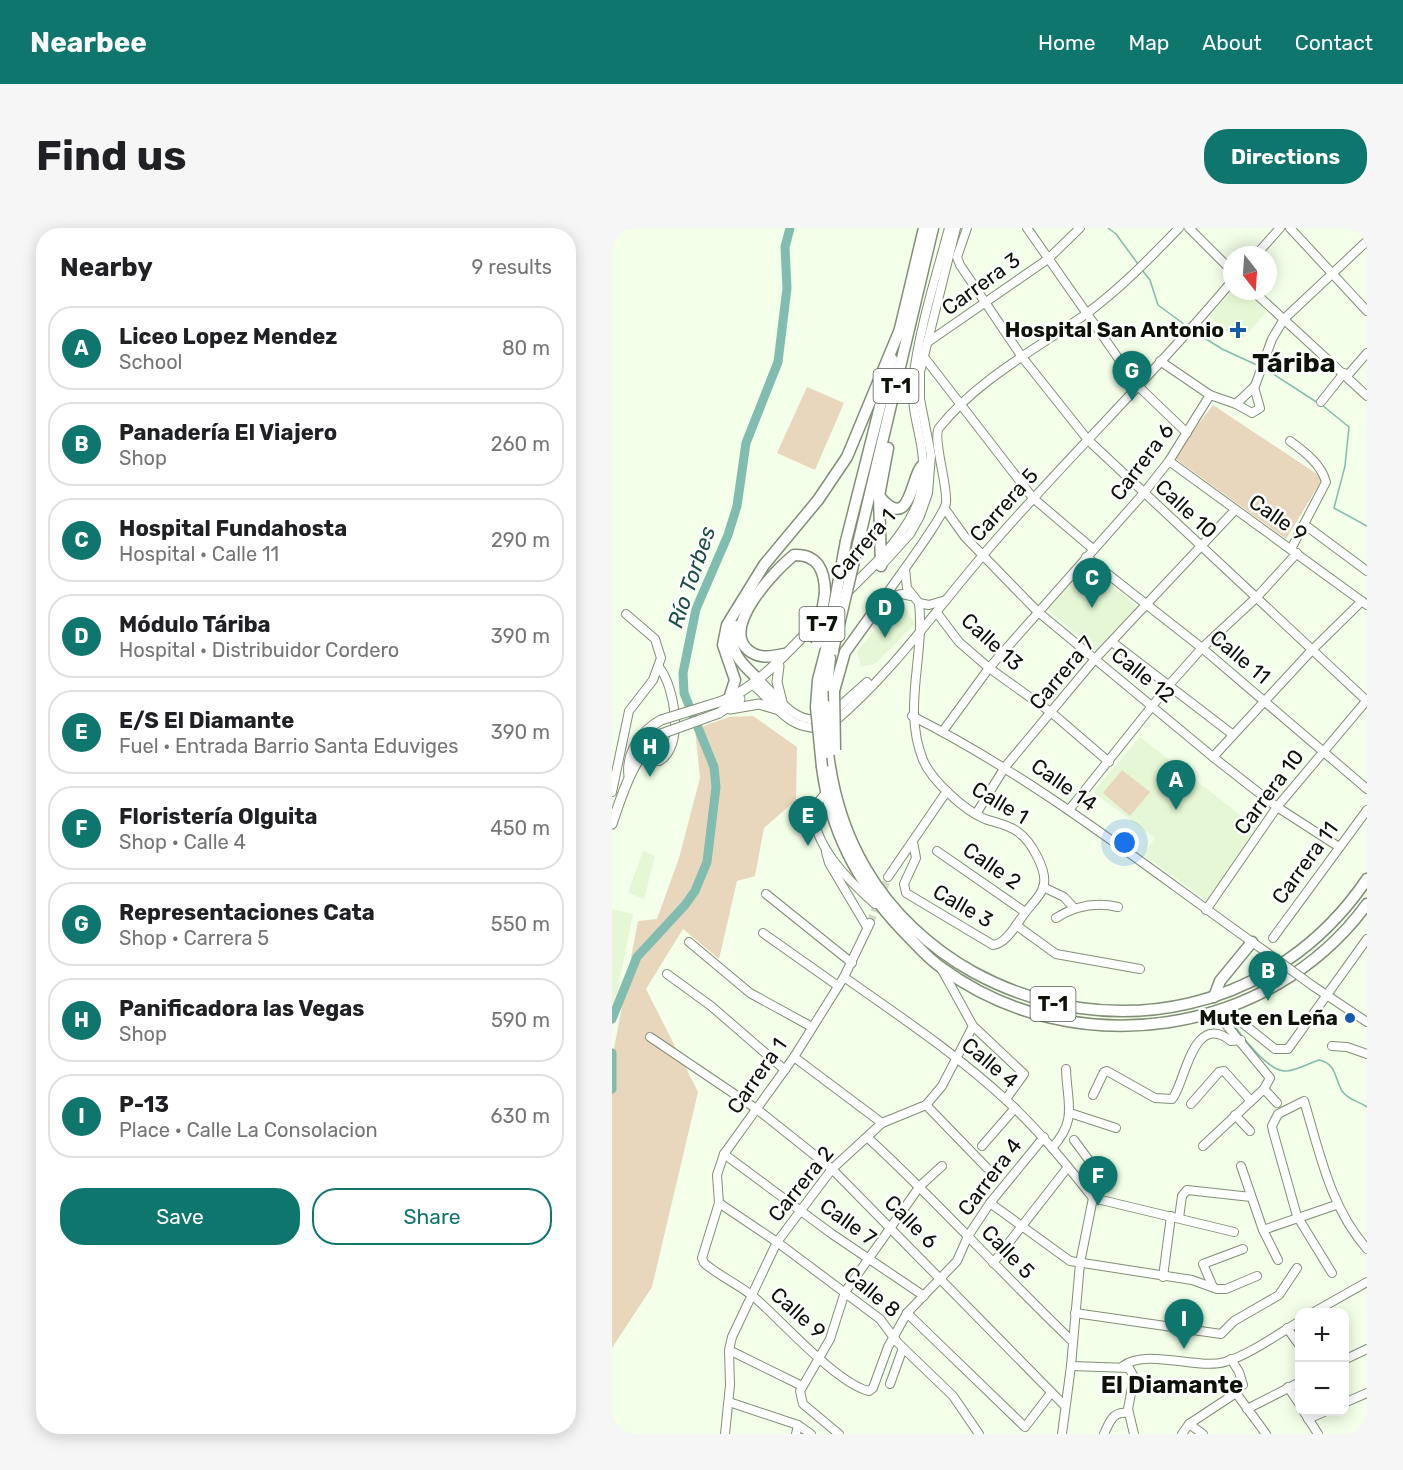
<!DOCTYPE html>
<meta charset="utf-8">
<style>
:root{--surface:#fff;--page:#f6f6f6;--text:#202124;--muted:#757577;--line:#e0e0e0;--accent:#0f766e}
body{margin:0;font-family:Rubik,sans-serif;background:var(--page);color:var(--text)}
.controls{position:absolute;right:18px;bottom:18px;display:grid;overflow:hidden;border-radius:12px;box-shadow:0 3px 15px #0003}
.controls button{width:54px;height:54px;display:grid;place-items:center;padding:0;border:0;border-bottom:2px solid var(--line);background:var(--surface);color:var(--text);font:30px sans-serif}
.compass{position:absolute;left:611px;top:18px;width:54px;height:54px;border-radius:50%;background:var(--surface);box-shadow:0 3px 15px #0003;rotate:163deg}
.you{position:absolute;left:513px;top:615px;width:21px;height:21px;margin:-15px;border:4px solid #fff;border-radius:50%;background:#1a73e8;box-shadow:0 0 0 9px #1a73e833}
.badge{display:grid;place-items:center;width:39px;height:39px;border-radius:50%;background:var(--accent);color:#fff;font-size:20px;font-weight:700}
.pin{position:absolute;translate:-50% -50px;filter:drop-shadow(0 2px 3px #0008)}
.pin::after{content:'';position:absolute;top:32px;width:21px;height:18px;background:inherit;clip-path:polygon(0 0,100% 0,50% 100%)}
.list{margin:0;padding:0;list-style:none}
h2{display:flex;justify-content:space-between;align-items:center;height:78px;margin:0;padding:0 24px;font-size:26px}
h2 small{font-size:20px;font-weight:400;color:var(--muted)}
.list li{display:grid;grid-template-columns:39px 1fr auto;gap:18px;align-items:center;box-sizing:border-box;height:84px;margin:0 12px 12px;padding:0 12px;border:2px solid var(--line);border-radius:24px}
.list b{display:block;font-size:22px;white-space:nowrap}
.list p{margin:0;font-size:20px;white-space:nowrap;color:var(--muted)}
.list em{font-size:20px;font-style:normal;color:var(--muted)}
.actions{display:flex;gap:12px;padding:18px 24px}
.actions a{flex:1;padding:14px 0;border:2px solid var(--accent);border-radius:24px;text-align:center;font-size:21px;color:var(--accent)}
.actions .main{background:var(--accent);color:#fff}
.map{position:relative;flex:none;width:755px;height:1206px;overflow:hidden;border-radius:24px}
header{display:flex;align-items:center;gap:36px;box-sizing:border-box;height:84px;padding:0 30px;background:var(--accent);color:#fff}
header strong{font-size:28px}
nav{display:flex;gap:33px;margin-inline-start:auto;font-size:21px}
.intro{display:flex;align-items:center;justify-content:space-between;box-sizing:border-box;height:144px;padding:0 36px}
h1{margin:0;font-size:42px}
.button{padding:15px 27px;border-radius:24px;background:var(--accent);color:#fff;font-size:21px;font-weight:700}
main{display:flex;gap:36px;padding:0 36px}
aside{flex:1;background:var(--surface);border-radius:24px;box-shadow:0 3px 15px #0003}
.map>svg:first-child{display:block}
.built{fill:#e5f7d4}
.green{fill:#e8d7bc}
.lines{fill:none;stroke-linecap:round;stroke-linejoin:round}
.stream{stroke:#80bcaf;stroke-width:1.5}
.river{stroke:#80bcaf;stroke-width:9}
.minor-tunnel{stroke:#d1dcc7;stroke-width:8;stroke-dasharray:8 4;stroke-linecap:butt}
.minor-casing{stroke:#828f76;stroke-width:10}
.major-casing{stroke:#828f76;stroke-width:11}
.highway-casing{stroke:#828f76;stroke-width:13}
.minor{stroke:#fff;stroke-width:8}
.major{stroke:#fff;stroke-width:9}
.highway{stroke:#fff;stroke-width:10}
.minor-bridge-casing{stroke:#828f76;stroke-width:10;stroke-linecap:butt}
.major-bridge-casing{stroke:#828f76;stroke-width:11;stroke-linecap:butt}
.highway-bridge-casing{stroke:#828f76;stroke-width:13;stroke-linecap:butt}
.minor-bridge{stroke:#fff;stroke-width:8}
.major-bridge{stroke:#fff;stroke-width:9}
.highway-bridge{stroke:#fff;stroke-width:10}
.poi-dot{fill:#155bab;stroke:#fff;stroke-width:2}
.labels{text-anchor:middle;stroke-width:5;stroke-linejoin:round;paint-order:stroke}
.shield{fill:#fff;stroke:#565a54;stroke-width:1.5}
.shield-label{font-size:20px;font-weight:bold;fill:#0e130a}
.street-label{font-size:21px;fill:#0e130a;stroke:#fff}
.poi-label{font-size:21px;font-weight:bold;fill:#0e130a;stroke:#fff;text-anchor:end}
.water-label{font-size:22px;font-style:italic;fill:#1b4f46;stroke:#fff}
.quarter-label{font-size:24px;font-weight:bold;fill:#0e130a;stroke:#fff}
.district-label{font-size:27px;font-weight:bold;fill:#0e130a;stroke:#fff}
</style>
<header>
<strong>Nearbee</strong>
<nav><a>Home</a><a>Map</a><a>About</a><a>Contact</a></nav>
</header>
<div class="intro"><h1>Find us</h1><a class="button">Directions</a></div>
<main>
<aside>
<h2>Nearby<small>9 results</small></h2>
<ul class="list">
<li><span class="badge">A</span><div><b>Liceo Lopez Mendez</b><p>School</p></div><em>80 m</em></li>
<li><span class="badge">B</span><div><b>Panadería El Viajero</b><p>Shop</p></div><em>260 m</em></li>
<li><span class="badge">C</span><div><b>Hospital Fundahosta</b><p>Hospital · Calle 11</p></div><em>290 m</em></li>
<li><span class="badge">D</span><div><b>Módulo Táriba</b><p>Hospital · Distribuidor Cordero</p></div><em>390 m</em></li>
<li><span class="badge">E</span><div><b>E/S El Diamante</b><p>Fuel · Entrada Barrio Santa Eduviges</p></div><em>390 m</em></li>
<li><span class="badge">F</span><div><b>Floristería Olguita</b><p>Shop · Calle 4</p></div><em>450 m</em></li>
<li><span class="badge">G</span><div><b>Representaciones Cata</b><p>Shop · Carrera 5</p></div><em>550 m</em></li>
<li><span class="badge">H</span><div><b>Panificadora las Vegas</b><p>Shop</p></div><em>590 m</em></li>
<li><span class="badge">I</span><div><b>P-13</b><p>Place · Calle La Consolacion</p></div><em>630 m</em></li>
</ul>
<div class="actions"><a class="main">Save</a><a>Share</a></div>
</aside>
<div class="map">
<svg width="755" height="1206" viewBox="0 0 755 1206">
<rect width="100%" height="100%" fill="#f3ffe8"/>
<g class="built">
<path d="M620 62 638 63 657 81 627 115 598 89Z"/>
<path d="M474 336 525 379 484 423 435 381Z"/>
<path d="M288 372 303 396 264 435 249 439 245 424Z"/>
<path d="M528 509 646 601 596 673 531 627 543 610 481 564Z"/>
<path d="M31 623 43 628 32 671 16 665Z"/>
<path d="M0 681 21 686 0 790Z"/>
</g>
<g class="green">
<path d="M195 159 232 175 203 242 165 225Z"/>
<path d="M601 177 711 250 674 311 561 229Z"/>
<path d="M141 488 185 519 184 572 152 600 143 648 125 653 107 731 71 701 34 761 86 864 40 1059 0 1120V831L26 693 45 691 67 630 88 550 83 501 117 489Z"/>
<path d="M510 542 538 564 518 588 491 565Z"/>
</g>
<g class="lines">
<g class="stream">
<path d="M496 0 504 6 526 36"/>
<path d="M530 42 538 52 546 77 576 99"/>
<path d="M580 102 610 121 647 138"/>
<path d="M652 140 706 175"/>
<path d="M710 177 737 199 733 238 722 280 755 298"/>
<path d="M619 792C628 807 657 845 675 843 686 842 697 835 707 832 724 835 723 851 730 863 736 872 747 873 755 879"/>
</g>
<g class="river">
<path d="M0 791 25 729 73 677 83 663 95 634 104 559 102 539 72 465 71 445 84 381 116 307 125 278 134 215 166 134 175 60 173 19 178 0"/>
<path d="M0 825V861"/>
</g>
<path class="minor-tunnel" d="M258 695 276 649"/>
<defs>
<g id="minor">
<path d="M355 0 345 29 348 37 410 129 476 212 755 473"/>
<path d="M415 0 525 157 575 205"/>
<path d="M577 0 620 43"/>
<path d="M678 0 755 83"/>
<path d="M644 27 668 0"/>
<path d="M641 63 755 168"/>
<path d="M316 114 436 31 468 0"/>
<path d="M312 129 421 270 481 321"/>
<path d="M548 133 598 167 624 176 643 158 660 111 672 91 755 13"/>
<path d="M735 148 755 125"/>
<path d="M709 174 732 145"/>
<path d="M624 176 640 185 648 180 642 159"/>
<path d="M678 213C693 224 709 236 714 254L679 321"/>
<path d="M557 233 755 377"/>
<path d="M333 281 353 309 425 383 601 529 665 579 727 619"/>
<path d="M693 297 755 343"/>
<path d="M474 329 590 420 755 561"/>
<path d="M268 331C302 291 319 265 308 211 304 192 299 172 301 152 307 101 324 49 337 0"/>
<path d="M269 338 298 306 308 288 316 265 319 227 308 171V144L344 0"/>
<path d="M293 341 295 360 307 375"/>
<path d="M272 370C283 353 332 289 334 275 336 257 320 210 327 200 365 152 424 121 474 86 508 61 538 30 567 0"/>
<path d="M272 370 290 366 299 368"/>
<path d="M307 375 317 377 334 372"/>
<path d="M325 385 347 414 377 440 440 485 497 534"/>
<path d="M500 414 620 506"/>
<path d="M146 451C165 467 181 496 208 491"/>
<path d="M140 456C165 477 174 502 211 500"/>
<path d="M219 486 255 454"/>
<path d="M300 488C431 554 544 647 664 731"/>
<path d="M221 495C283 443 331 372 384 312 461 224 545 143 620 53"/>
<path d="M331 503 377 440 531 266 557 233 598 167"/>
<path d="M601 529 699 423 750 373"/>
<path d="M27 531 47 533C73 519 63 459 47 439"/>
<path d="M0 564 17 483 41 452 49 430 43 411 14 386"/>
<path d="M213 566 201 580C201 618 237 653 263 676"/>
<path d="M457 582 557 457 590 420 645 369 685 325"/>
<path d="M364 586 393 539 483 431 623 282"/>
<path d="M301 614 304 630 292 656 294 665 381 717C393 716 403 699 410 689 416 679 427 671 431 660 437 644 419 613 406 604 396 596 384 595 373 591 352 582 320 553 311 532 290 479 313 430 307 375"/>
<path d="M325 623 413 684"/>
<path d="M214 624 217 635 255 699"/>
<path d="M276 649 335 563"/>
<path d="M431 659 452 669 462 680"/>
<path d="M154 666 240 735"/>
<path d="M594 682 665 579 755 472"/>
<path d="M444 690C463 678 484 674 506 679"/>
<path d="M258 695 232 749 182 829 112 926 105 947 107 975 90 1030 92 1035C107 1048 126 1056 142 1069 169 1092 225 1156 257 1163L261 1160 276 1119 295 1085 345 1033 356 1008 378 975 432 909"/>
<path d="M404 697 444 726 528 741"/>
<path d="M151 705 226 758"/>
<path d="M661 710 755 582"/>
<path d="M77 714 138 765 200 799"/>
<path d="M329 740 361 798 412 846 394 871"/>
<path d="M55 746 99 778 173 842"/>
<path d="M232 749C287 788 343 825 393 871 426 901 454 936 481 970"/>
<path d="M701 758 755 794"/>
<path d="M597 786 607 788 619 786 663 821H676L755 711"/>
<path d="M38 809 146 882 220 941 453 1178"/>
<path d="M720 818 735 819 755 826"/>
<path d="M182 829 270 895"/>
<path d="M652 861 665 875"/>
<path d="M481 867 492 844 495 843 543 870 560 871C573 857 580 782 619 813L629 812"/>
<path d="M579 876 607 844 612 843 639 873"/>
<path d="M314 877 375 940"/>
<path d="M458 885 504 900"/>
<path d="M623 887 638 903"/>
<path d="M255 909C326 974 390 1046 460 1113"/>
<path d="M370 918 403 880"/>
<path d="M591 918 652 861 658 850 607 788"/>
<path d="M440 920C466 891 455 876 454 841"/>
<path d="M112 926 220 1006 312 1068"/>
<path d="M629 938 651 1002 666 1032"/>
<path d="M481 970 622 1004"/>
<path d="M107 975 165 1014 268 1091 286 1115 341 1168 367 1206"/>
<path d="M378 975 458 1033 580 1052 605 1061H614L645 1048"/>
<path d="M567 990 570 968 575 962 639 969"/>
<path d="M651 1002 724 977"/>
<path d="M381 1035 456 939"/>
<path d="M720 1045 685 988 661 903 660 898 666 886 692 873C708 925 718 979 755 1021"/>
<path d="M551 1049 559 988"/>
<path d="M601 1059 591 1036 631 1021"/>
<path d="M702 1084 755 1054"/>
<path d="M295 1085 413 1199 439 1165"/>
<path d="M463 1085 609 1106 622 1093 667 1067 685 1040"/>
<path d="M675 1100 688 1118"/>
<path d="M117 1122 190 1158"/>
<path d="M619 1131 627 1144 631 1157"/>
<path d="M732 1132 755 1121"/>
<path d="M459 1138 517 1140 522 1149 516 1181 522 1206"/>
<path d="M511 1138C535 1120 585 1142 613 1134 637 1127 666 1106 688 1093"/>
<path d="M278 1156 291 1120"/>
<path d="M676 1159 688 1177"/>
<path d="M117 1174 186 1197 184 1206"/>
<path d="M732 1175 755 1165"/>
<path d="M635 1181 688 1154"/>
<path d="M692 1184 706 1206"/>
<path d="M696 1191 712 1184"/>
<path d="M577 1196 591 1206"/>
<path d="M186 1197 199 1206"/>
<path d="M113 1206 118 1157 117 1122 120 1109 165 1014 220 941 270 895 314 877 330 858 361 798"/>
<path d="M227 1206 191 1176 188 1163 218 1111 233 1064 308 958 330 938"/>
<path d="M450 1206 459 1138 468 1035 481 970 490 950 462 912"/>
<path d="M492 1206C498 1193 501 1183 516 1185"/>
<path d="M570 1206 577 1196 624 1165 654 1206"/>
</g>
<g id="major">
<path d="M234 365 268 331"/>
<path d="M167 438 165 454 170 474"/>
<path d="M104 475C144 464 182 416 211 388"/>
<path d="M118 481 147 476 167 482"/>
<path d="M107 485 128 471"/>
<path d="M17 548C14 525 29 503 49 492"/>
<path d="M0 596C10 566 23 525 49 506"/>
</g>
<g id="highway">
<path d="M287 105 312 0"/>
<path d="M267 268C300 307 298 245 312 236"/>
<path d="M234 313 280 131"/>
<path d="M246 316 321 0"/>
<path d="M269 338 267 268 276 220"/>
<path d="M124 398C113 421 130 436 146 451"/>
<path d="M172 426C158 429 147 431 136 422 109 399 162 343 182 327 206 326 213 343 213 365"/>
<path d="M222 463 233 424 272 370"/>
<path d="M117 471 123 452 111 417 115 397 152 337 206 272 235 229 289 99"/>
<path d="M213 477 218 430"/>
<path d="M204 479 206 452 214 421"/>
<path d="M216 525C221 565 233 606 254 641 279 684 318 720 361 744 500 820 666 783 755 651"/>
<path d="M210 539C218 603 246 656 290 702 303 715 315 730 330 740 462 837 658 809 755 676"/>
<path d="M602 769 608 753 640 714"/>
</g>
</defs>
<use href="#minor" class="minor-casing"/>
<use href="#major" class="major-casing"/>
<use href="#highway" class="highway-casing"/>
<use href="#minor" class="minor"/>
<use href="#major" class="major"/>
<use href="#highway" class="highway"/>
<defs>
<path id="minor-bridge" d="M664 731 701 758"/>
<g id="major-bridge">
<path d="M49 492 104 475"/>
<path d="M49 506 107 485"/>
</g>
<g id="highway-bridge">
<path d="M205 416 213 365"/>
<path d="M214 421 234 313"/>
<path d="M221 422 246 316"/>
<path d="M222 463 223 522"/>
<path d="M213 477 216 525"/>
<path d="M204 479 210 539"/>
</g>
</defs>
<use href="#minor-bridge" class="minor-bridge-casing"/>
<use href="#major-bridge" class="major-bridge-casing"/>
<use href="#highway-bridge" class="highway-bridge-casing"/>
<use href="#minor-bridge" class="minor-bridge"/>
<use href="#major-bridge" class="major-bridge"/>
<use href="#highway-bridge" class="highway-bridge"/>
</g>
<g class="poi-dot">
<path d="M623 93h6v6h6v6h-6v6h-6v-6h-6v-6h6z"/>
<circle cx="738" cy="790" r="6"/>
</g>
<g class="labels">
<g class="shield">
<rect x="261.5" y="141" width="45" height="34" rx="4.5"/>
<rect x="187.5" y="379" width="45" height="34" rx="4.5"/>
<rect x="418.5" y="759" width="45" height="34" rx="4.5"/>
</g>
<g class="shield-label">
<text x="284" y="165">T-1</text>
<text x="210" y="403">T-7</text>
<text x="441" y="783">T-1</text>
</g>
<g class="street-label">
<text transform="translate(369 56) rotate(-36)" y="7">Carrera 3</text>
<text transform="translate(530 234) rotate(-53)" y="7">Carrera 6</text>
<text transform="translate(392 277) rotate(-48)" y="7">Carrera 5</text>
<text transform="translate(574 281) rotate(43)" y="7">Calle 10</text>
<text transform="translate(666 290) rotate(35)" y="7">Calle 9</text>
<text transform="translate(251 317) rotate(-49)" y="7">Carrera 1</text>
<text transform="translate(380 414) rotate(42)" y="7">Calle 13</text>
<text transform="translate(628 429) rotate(40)" y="7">Calle 11</text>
<text transform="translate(450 445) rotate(-50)" y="7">Carrera 7</text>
<text transform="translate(531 447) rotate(39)" y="7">Calle 12</text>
<text transform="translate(452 557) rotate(35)" y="7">Calle 14</text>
<text transform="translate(657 564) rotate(-53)" y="7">Carrera 10</text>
<text transform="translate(388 575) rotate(31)" y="7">Calle 1</text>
<text transform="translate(693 635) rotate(-54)" y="7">Carrera 11</text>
<text transform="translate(380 638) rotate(35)" y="7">Calle 2</text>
<text transform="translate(351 678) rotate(30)" y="7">Calle 3</text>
<text transform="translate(378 835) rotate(40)" y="7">Calle 4</text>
<text transform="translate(145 848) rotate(-55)" y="7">Carrera 1</text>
<text transform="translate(378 949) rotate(-53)" y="7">Carrera 4</text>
<text transform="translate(189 956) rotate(-51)" y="7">Carrera 2</text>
<text transform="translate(236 994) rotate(36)" y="7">Calle 7</text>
<text transform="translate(299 994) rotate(45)" y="7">Calle 6</text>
<text transform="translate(396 1024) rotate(46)" y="7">Calle 5</text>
<text transform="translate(260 1064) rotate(40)" y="7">Calle 8</text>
<text transform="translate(186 1085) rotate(42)" y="7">Calle 9</text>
</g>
<g class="poi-label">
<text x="612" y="109">Hospital San Antonio</text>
<text x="726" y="797">Mute en Leña</text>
</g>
<g class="water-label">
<text transform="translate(79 349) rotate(-71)" y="8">Río Torbes</text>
</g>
<g class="quarter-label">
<text x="560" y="1165">El Diamante</text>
</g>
<g class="district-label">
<text x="682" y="144">Táriba</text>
</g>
</g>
</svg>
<div class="controls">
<button>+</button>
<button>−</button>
</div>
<svg class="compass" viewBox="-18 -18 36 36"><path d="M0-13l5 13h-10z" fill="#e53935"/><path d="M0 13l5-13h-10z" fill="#757577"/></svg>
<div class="you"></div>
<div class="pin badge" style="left:564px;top:582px">A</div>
<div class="pin badge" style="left:656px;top:773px">B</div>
<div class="pin badge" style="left:480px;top:380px">C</div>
<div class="pin badge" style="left:273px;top:410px">D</div>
<div class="pin badge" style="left:196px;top:618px">E</div>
<div class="pin badge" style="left:486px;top:978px">F</div>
<div class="pin badge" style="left:520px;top:173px">G</div>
<div class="pin badge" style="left:38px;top:549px">H</div>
<div class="pin badge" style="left:572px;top:1121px">I</div>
</div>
</main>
